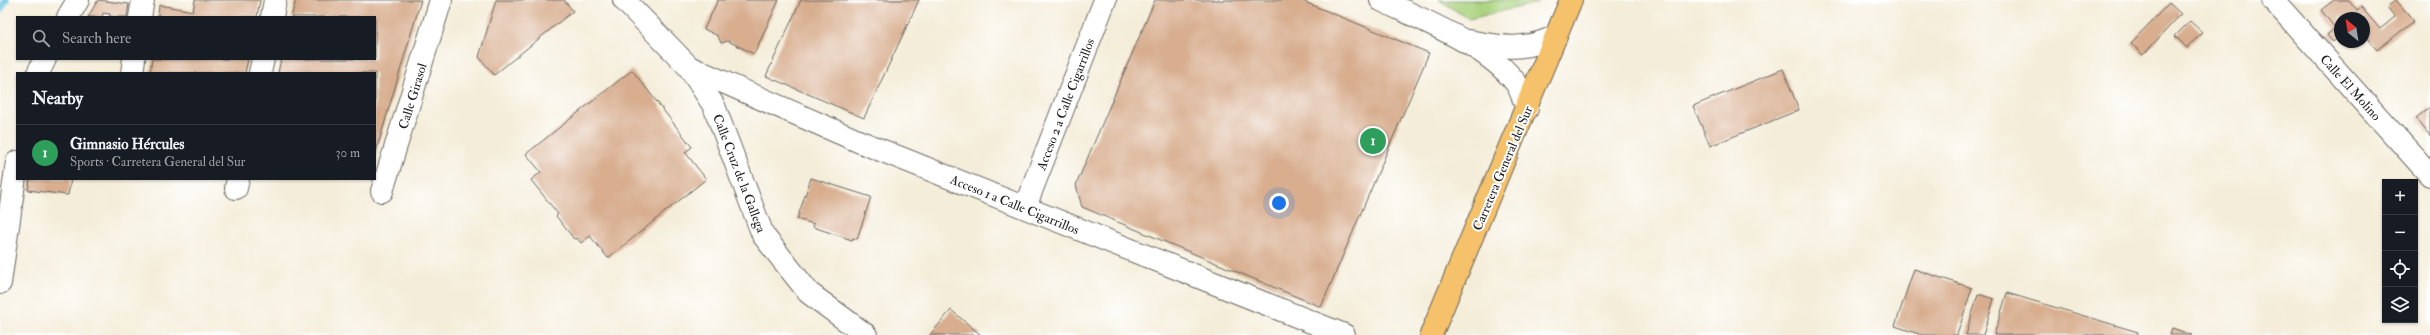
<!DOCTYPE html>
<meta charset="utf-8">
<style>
:root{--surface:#171b24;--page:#242831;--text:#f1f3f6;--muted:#9ea1a6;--line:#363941;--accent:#c8321e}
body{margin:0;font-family:"IM FELL Double Pica",serif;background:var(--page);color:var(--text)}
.controls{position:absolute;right:12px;bottom:12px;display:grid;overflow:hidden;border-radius:0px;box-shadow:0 1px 3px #0004}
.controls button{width:36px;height:36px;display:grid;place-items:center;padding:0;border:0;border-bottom:1px solid var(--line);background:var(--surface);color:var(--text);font:20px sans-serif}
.compass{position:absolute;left:2334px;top:12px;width:36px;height:36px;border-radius:50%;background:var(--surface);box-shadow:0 1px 3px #0004;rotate:330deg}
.you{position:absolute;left:1279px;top:203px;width:14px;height:14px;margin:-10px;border:3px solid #fff;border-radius:50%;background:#1a73e8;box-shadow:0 0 0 6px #1a73e833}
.badge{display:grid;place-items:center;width:26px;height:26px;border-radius:50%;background:var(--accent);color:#fff;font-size:13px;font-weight:700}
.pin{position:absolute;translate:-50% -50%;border:2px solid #fff;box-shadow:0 1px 4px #0006}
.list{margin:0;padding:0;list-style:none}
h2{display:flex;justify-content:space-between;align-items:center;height:52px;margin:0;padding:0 16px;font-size:17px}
h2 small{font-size:13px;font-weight:400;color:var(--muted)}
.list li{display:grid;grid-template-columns:26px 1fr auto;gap:12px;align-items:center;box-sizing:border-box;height:56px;padding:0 16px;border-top:1px solid var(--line)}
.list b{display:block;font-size:15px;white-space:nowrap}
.list p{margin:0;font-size:13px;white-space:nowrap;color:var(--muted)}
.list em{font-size:13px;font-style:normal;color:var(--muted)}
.icon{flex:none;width:22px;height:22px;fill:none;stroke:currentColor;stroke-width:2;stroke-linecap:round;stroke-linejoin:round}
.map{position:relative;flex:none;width:2430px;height:335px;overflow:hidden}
.search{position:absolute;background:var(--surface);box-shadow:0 1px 3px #0004;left:16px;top:16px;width:360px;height:44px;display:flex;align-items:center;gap:10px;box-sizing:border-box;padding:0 14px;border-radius:0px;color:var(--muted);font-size:15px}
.panel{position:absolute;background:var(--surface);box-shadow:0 1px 3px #0004;left:16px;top:72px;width:360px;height:108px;border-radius:0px}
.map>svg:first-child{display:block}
.green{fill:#a9d27d;stroke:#62774c}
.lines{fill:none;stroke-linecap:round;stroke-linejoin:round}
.stream{stroke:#5fc0de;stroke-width:7}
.building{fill:#d8ae8f}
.minor-casing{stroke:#68655e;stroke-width:24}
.major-casing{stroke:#68655e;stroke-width:24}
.minor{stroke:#fff;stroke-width:22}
.major{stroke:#f5c16b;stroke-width:22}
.labels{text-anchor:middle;stroke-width:4;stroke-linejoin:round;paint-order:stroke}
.street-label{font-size:13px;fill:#1c1c1c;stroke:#fff}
</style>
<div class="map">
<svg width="2430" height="335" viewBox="0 0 2430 335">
<rect width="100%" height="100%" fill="#fff"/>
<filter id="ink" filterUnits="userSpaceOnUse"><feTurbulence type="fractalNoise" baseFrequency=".025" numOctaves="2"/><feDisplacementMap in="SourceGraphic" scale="8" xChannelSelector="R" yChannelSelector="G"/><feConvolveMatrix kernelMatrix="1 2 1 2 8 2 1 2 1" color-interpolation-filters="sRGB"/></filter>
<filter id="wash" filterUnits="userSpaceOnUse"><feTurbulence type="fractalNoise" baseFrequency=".012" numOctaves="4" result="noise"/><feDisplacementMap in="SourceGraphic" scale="16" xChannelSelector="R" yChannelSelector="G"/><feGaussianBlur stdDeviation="0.9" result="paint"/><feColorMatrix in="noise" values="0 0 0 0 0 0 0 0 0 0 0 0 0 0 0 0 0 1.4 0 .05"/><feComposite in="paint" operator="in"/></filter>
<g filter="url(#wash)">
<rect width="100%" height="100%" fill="#f4edd9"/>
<path class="green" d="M1439 0H1539L1537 3 1469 19Z"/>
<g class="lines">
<path class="stream" d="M0 10 6 0"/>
</g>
<g id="blocks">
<g class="building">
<path d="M98 0 129 4 127 17H110V14L103 13 102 17H88Z"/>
<path d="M195 0H260L257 17H158L159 5 193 11Z"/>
<path d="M296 0H421L375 155V73H278L281 59H375V17H291Z"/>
<path d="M496 0H564L573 11 494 75 479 57Z"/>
<path d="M718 0H779L754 54 728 41 721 43 718 36 704 29Z"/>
<path d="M801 0H919L864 118 766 76Z"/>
<path d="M1155 0H1300L1429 53 1321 307 1082 207 1076 185Z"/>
<path d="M2334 0H2349L2357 10 2361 7 2380 29 2395 17 2387 7 2396 0 2414 21 2377 50 2368 38 2364 41V18H2340V36L2333 42 2327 35 2335 28 2321 10Z"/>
<path d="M2169 3 2181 14 2143 55 2131 43Z"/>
<path d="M2190 21 2202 32 2187 48 2175 36Z"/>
<path d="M2352 42H2363L2356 47Z"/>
<path d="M152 59H248L245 73H150Z"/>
<path d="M1783 69 1799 110 1710 146 1693 106Z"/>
<path d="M632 70 692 147 685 152 706 179 608 258 590 236 581 243 577 238 574 239 556 216 558 214 531 180 541 172 526 154Z"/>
<path d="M2430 107V136L2416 118Z"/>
<path d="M811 178 871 197 857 239 853 238 852 240 813 227 814 224 797 219Z"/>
<path d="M30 179H71L68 195 28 190Z"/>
<path d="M1914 269 1972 288 1957 335H1922L1895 326Z"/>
<path d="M2007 293 2138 332 2137 335H1994Z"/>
<path d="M1978 294 1994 299 1983 335H1966Z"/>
<path d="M951 310 981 335H930Z"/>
<path d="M2172 328 2192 335H2170Z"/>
</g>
</g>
</g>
<g filter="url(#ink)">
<use href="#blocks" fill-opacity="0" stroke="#68655e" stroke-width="1"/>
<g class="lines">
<defs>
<g id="minor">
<path d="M624 0 689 67 714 106 763 235 809 293 866 335"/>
<path d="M1381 0C1424 21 1487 45 1516 83 1521 90 1524 101 1527 109"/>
<path d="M2273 0 2430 175"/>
<path d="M68 17 78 0"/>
<path d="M140 17 143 0"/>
<path d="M272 17 275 0"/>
<path d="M1468 41C1501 47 1524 52 1556 36"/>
<path d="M689 67 858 141 1344 335"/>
<path d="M38 73 45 59"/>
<path d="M132 73 134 59"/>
<path d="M260 73 263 59"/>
<path d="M236 188 238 179"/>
<path d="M382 191 441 0"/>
<path d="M1025 207 1105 0"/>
<path d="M0 283 17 162"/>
</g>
<path id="major" d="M1431 335 1571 0"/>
</defs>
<use href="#minor" class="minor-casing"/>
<use href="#major" class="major-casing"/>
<use href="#minor" class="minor"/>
<use href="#major" class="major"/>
</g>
</g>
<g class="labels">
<g class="street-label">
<text transform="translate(2351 87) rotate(48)" y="5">Calle El Molino</text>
<text transform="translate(412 96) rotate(-73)" y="5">Calle Girasol</text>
<text transform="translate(1065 104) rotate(-69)" y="5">Acceso 2 a Calle Cigarrillos</text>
<text transform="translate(1502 168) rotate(-67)" y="5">Carretera General del Sur</text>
<text transform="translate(740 173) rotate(69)" y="5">Calle Cruz de la Gallega</text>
<text transform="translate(1015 204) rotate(22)" y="5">Acceso 1 a Calle Cigarrillos</text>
</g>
</g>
</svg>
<div class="controls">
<button>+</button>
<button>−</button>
<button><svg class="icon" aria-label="locate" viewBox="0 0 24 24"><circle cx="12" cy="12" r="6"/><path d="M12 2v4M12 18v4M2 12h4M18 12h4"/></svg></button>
<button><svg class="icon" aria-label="layers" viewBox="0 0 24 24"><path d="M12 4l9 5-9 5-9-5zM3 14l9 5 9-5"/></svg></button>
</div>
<svg class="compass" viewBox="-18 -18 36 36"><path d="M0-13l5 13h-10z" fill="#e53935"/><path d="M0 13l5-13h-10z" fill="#9ea1a6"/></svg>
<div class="you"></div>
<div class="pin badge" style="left:1373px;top:141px;background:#2e9e5b">1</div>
<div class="search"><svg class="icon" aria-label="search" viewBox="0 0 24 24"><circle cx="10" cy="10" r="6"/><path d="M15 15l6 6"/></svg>Search here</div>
<section class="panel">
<h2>Nearby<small></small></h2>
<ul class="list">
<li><span class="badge" style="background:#2e9e5b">1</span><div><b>Gimnasio Hércules</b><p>Sports · Carretera General del Sur</p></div><em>30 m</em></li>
</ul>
</section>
</div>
